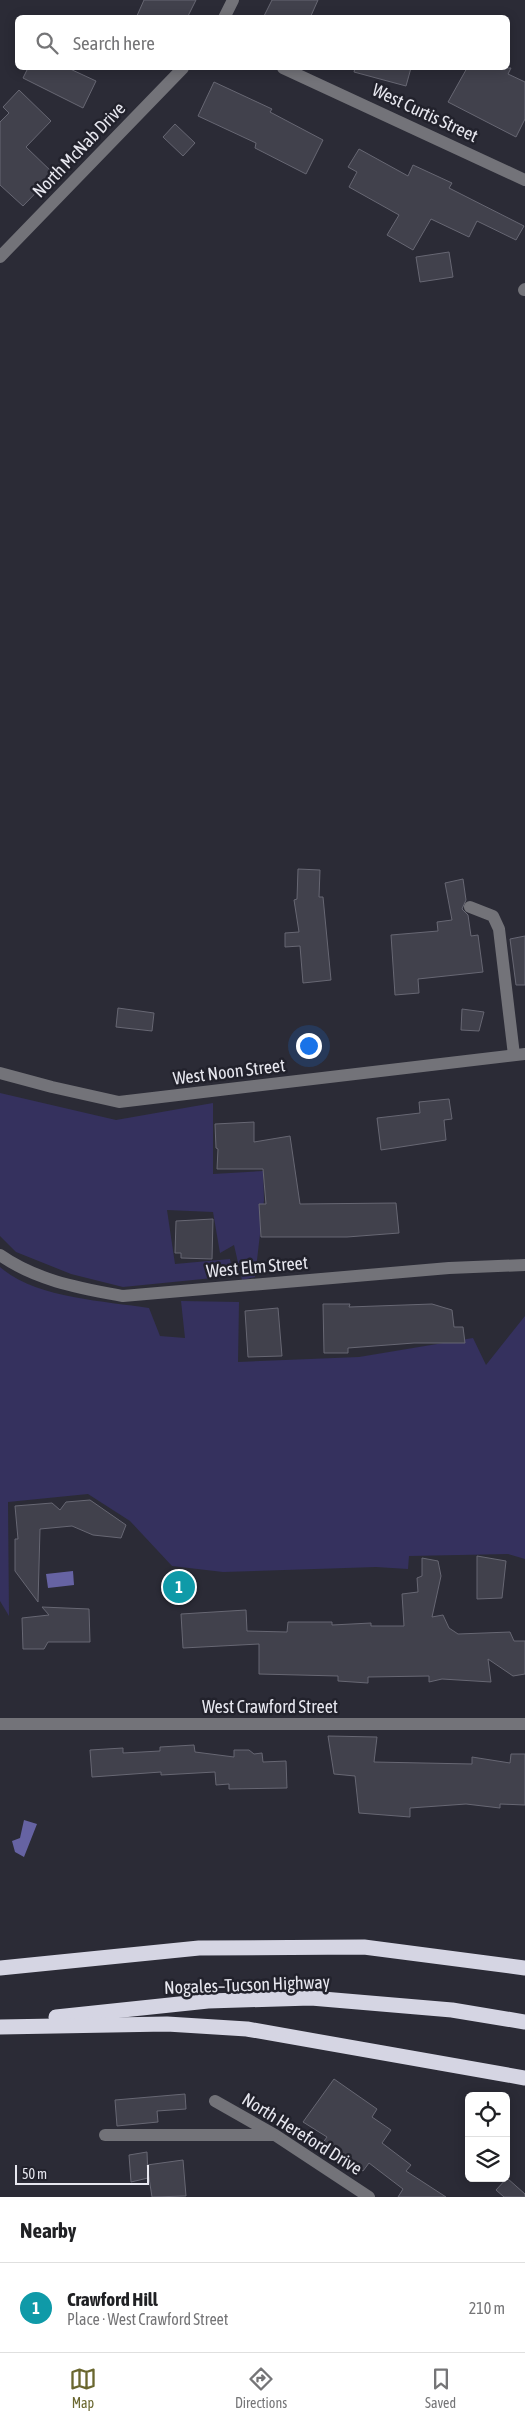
<!DOCTYPE html>
<meta charset="utf-8">
<style>
:root{--surface:#fff;--page:#f6f6f6;--text:#202124;--muted:#757577;--line:#e0e0e0;--accent:#6a672f}
body{margin:0;font-family:"Asap Condensed",sans-serif;background:var(--page);color:var(--text)}
.controls{position:absolute;right:15px;bottom:15px;display:grid;overflow:hidden;border-radius:8px;box-shadow:0 2px 12px #0003}
.controls button{width:45px;height:45px;display:grid;place-items:center;padding:0;border:0;border-bottom:1px solid var(--line);background:var(--surface);color:var(--text);font:25px sans-serif}
.scale{position:absolute;left:15px;bottom:12px;width:134px;box-sizing:border-box;padding-left:5px;border:2px solid #e7e7ef;border-top:0;font-size:14px;line-height:18px;white-space:nowrap;color:#e7e7ef;-webkit-text-stroke:4px #22222c;paint-order:stroke}
.you{position:absolute;left:308px;top:1045px;width:18px;height:18px;margin:-12px;border:4px solid #fff;border-radius:50%;background:#1a73e8;box-shadow:0 0 0 8px #1a73e833}
.badge{display:grid;place-items:center;width:32px;height:32px;border-radius:50%;background:var(--accent);color:#fff;font-size:16px;font-weight:700}
.pin{position:absolute;translate:-50% -50%;border:2px solid #fff;box-shadow:0 1px 5px #0006}
.list{margin:0;padding:0;list-style:none}
h2{display:flex;justify-content:space-between;align-items:center;height:65px;margin:0;padding:0 20px;font-size:21px}
h2 small{font-size:16px;font-weight:400;color:var(--muted)}
.list li{display:grid;grid-template-columns:32px 1fr auto;gap:15px;align-items:center;box-sizing:border-box;height:90px;padding:0 20px;border-top:1px solid var(--line)}
.list b{display:block;font-size:19px;white-space:nowrap}
.list p{margin:0;font-size:16px;white-space:nowrap;color:var(--muted)}
.list em{font-size:16px;font-style:normal;color:var(--muted)}
.icon{flex:none;width:28px;height:28px;fill:none;stroke:currentColor;stroke-width:2;stroke-linecap:round;stroke-linejoin:round}
.map{position:relative;flex:none;width:525px;height:2197px;overflow:hidden}
.search{position:absolute;background:var(--surface);box-shadow:0 2px 12px #0003;left:15px;right:15px;top:15px;height:55px;display:flex;align-items:center;gap:12px;box-sizing:border-box;padding:0 18px;border-radius:8px;color:var(--muted);font-size:19px}
.sheet{height:155px;background:var(--surface)}
nav{display:flex;justify-content:space-around;align-items:center;box-sizing:border-box;height:70px;border-top:1px solid var(--line);background:var(--surface);font-size:14px;color:var(--muted)}
nav a{display:grid;justify-items:center;gap:2px}
nav .on{color:var(--accent)}
.map>svg:first-child{display:block}
.green{fill:#35315e}
.water{fill:#6663a3}
.building{fill:#41414c;stroke:#676773}
.lines{fill:none;stroke-linecap:round;stroke-linejoin:round}
.minor{stroke:#737379;stroke-width:12}
.highway{stroke:#d5d5e3;stroke-width:15}
.labels{text-anchor:middle;stroke-width:5;stroke-linejoin:round;paint-order:stroke}
.street-label{font-size:18px;fill:#e7e7ef;stroke:#22222c}
</style>
<div class="map">
<svg width="525" height="2197" viewBox="0 0 525 2197">
<rect width="100%" height="100%" fill="#2b2b36"/>
<g class="green">
<path d="M0 1093 116 1120 213 1103V1174L263 1171 264 1200 255 1277 242 1280 234 1245 220 1253 213 1212 167 1210 175 1264 230 1259 233 1276 123 1287 71 1274 16 1252 0 1236Z"/>
<path d="M0 1267C35 1298 104 1301 149 1308L160 1336 185 1338 181 1301 239 1302 238 1362 359 1357 473 1338 486 1365 525 1316V1559L508 1554 409 1556 408 1569 376 1567 223 1572 172 1566 130 1521 88 1494 8 1502 9 1616 0 1601Z"/>
</g>
<g class="water">
<path d="M73 1571 74 1585 48 1588 46 1574Z"/>
<path d="M24 1820 37 1824 24 1857 15 1852 12 1841 20 1838Z"/>
</g>
<g class="building">
<path d="M144 0H196L187 18H136Z"/>
<path d="M272 0H318L310 18H263Z"/>
<path d="M28 68H68L96 81 83 108 23 78Z"/>
<path d="M355 68H411L406 86 354 72Z"/>
<path d="M467 68H511L508 74 525 82V119L516 137 448 102Z"/>
<path d="M214 82 272 109 270 112 323 140 306 174 255 148 256 143 198 116Z"/>
<path d="M19 90 51 121 26 147 54 174 23 206 0 185V122L9 113 3 107Z"/>
<path d="M175 124 195 143 183 156 163 137Z"/>
<path d="M359 149 408 176 413 165 452 183 449 188 524 226 516 240 477 221 469 237 431 219 413 250 387 235 399 215 349 187 357 172 348 167Z"/>
<path d="M449 252 453 277 420 282 416 257Z"/>
<path d="M298 869 320 870 319 897H323L331 980 303 983 300 946 285 947V933L299 932 294 900 297 899Z"/>
<path d="M463 879 466 900 462 909 468 915 471 936 478 935 483 972 418 979 419 993 395 995 391 935 438 931 437 922 452 920 445 883Z"/>
<path d="M525 936V985H516L510 939Z"/>
<path d="M118 1008 154 1013 152 1031 116 1027Z"/>
<path d="M462 1009 484 1012 479 1031 461 1030Z"/>
<path d="M449 1099 452 1119 444 1120 446 1140 381 1150 377 1118 420 1113 419 1102Z"/>
<path d="M254 1122V1142L290 1136 300 1204 396 1203 399 1233 347 1237H261L259 1204H266L263 1169H217L218 1149 216 1148 215 1124Z"/>
<path d="M213 1219 212 1259 181 1258V1253H175L176 1221Z"/>
<path d="M323 1304H350L349 1307 432 1304 452 1310 454 1327H463L465 1343H414L348 1348V1353H324Z"/>
<path d="M278 1308 282 1356 248 1357 245 1311Z"/>
<path d="M90 1500 126 1525 121 1538 93 1535 72 1526 40 1529 38 1602 15 1571V1539H18L15 1506 52 1503 60 1510 66 1502Z"/>
<path d="M477 1556 506 1561 502 1598 477 1599Z"/>
<path d="M422 1558 438 1561 441 1576 432 1617 443 1615 449 1628 458 1634 510 1632 514 1641H525V1674L513 1676 488 1659 491 1682 442 1679 429 1682V1676L368 1677V1683L338 1681V1676L259 1674V1644L183 1648 181 1614 246 1610 247 1631 287 1632 288 1622H332V1625L371 1623V1626H404L402 1594 418 1592 417 1578 422 1576Z"/>
<path d="M42 1607 89 1609 90 1642H48L44 1649H23L22 1618 49 1615Z"/>
<path d="M328 1736 377 1737 374 1762 472 1764V1757L510 1763 511 1754H525V1805L500 1804V1808L466 1804 410 1808V1817L359 1813 355 1776 334 1774Z"/>
<path d="M194 1745 195 1752 234 1757V1750H249L254 1754 262 1753 263 1762 286 1761 287 1788 229 1789V1784L216 1785 215 1772 161 1775V1772L92 1777 90 1750 123 1748V1753L160 1751V1747Z"/>
<path d="M334 2079 377 2109 372 2117 391 2130 382 2143 411 2165 406 2171 446 2197H398L403 2189 369 2163 363 2171 322 2144 327 2137 303 2122Z"/>
<path d="M185 2094 186 2109 157 2111 158 2122 117 2126 115 2100Z"/>
<path d="M147 2152 148 2178 131 2182 129 2155Z"/>
<path d="M183 2160 186 2196 152 2197 147 2165Z"/>
<path d="M507 2178 525 2194V2197H504L496 2190Z"/>
</g>
<g class="lines">
<g class="minor">
<path d="M224 18 233 0"/>
<path d="M283 68 525 180"/>
<path d="M0 257 183 68"/>
<path d="M524 290 525 289"/>
<path d="M470 907 493 916 499 929 514 1055"/>
<path d="M0 1073 52 1087 119 1102 525 1054"/>
<path d="M0 1255C37 1281 80 1288 123 1296L449 1268 525 1265"/>
<path d="M0 1724H525"/>
<path d="M215 2101 275 2135 369 2197"/>
<path d="M105 2135H273"/>
</g>
<g class="highway">
<path d="M0 1968 199 1948 364 1947 525 1968"/>
<path d="M56 2017 208 2001 311 1998 452 2010 525 2022"/>
<path d="M0 2027 167 2024 247 2029 525 2078"/>
</g>
</g>
<g class="labels">
<g class="street-label">
<text transform="translate(425 113) rotate(25)" y="6">West Curtis Street</text>
<text transform="translate(79 150) rotate(-46)" y="6">North McNab Drive</text>
<text transform="translate(229 1072) rotate(-7)" y="6">West Noon Street</text>
<text transform="translate(257 1267) rotate(-5)" y="6">West Elm Street</text>
<text x="270" y="1713">West Crawford Street</text>
<text transform="translate(247 1985) rotate(-2)" y="6">Nogales–Tucson Highway</text>
<text transform="translate(302 2134) rotate(32)" y="6">North Hereford Drive</text>
</g>
</g>
</svg>
<div class="controls">
<button><svg class="icon" aria-label="locate" viewBox="0 0 24 24"><circle cx="12" cy="12" r="6"/><path d="M12 2v4M12 18v4M2 12h4M18 12h4"/></svg></button>
<button><svg class="icon" aria-label="layers" viewBox="0 0 24 24"><path d="M12 4l9 5-9 5-9-5zM3 14l9 5 9-5"/></svg></button>
</div>
<div class="scale">50 m</div>
<div class="you"></div>
<div class="pin badge" style="left:179px;top:1587px;background:#0f9aa8">1</div>
<div class="search"><svg class="icon" aria-label="search" viewBox="0 0 24 24"><circle cx="10" cy="10" r="6"/><path d="M15 15l6 6"/></svg>Search here</div>
</div>
<section class="sheet">
<h2>Nearby<small></small></h2>
<ul class="list">
<li><span class="badge" style="background:#0f9aa8">1</span><div><b>Crawford Hill</b><p>Place · West Crawford Street</p></div><em>210 m</em></li>
</ul>
</section>
<nav>
<a class="on"><svg class="icon" aria-label="map" viewBox="0 0 24 24"><path d="M3 6l6-2 6 2 6-2v14l-6 2-6-2-6 2zM9 4v14M15 6v14"/></svg>Map</a>
<a><svg class="icon" aria-label="directions" viewBox="0 0 24 24"><path d="M12 3l9 9-9 9-9-9zM9 14v-3h6M13 9l2 2-2 2"/></svg>Directions</a>
<a><svg class="icon" aria-label="saved" viewBox="0 0 24 24"><path d="M7 4h10v16l-5-4-5 4z"/></svg>Saved</a>
</nav>
